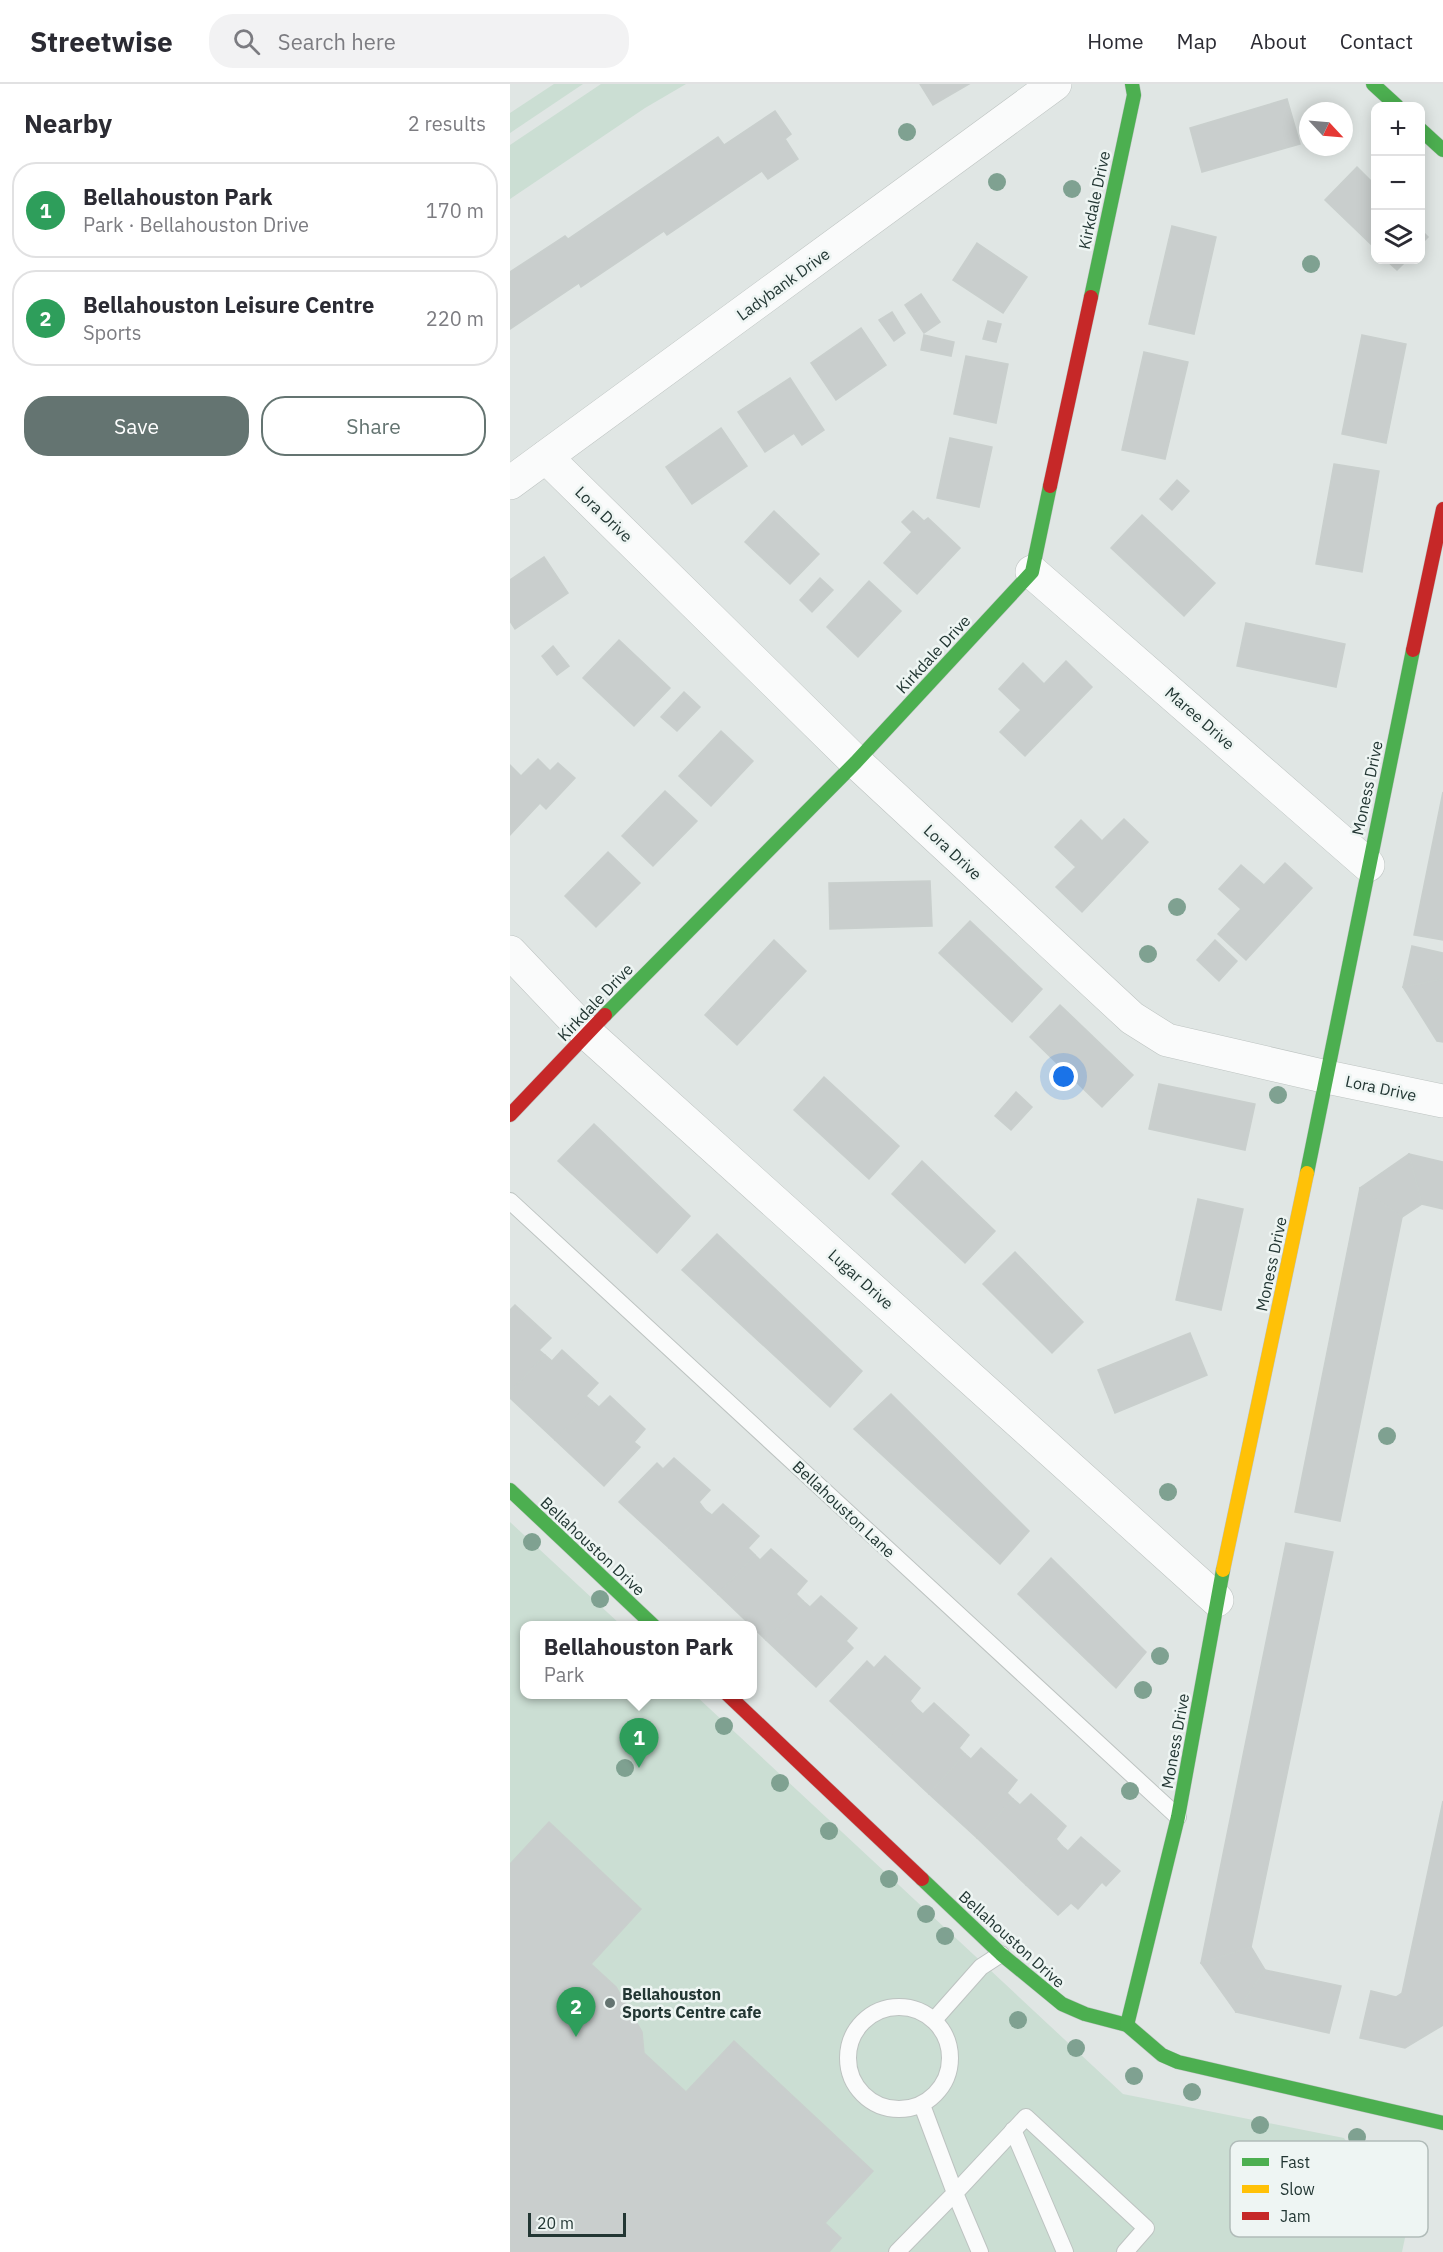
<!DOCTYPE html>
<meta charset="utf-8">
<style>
:root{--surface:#fff;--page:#f2f2f3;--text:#2b2b33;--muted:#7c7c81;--line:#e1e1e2;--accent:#647471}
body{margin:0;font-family:"IBM Plex Sans",sans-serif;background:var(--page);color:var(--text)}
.controls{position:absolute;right:18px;top:18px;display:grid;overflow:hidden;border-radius:12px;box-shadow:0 3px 15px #0003}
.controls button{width:54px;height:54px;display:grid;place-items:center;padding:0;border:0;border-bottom:2px solid var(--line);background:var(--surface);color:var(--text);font:30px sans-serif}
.compass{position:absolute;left:789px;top:18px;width:54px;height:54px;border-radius:50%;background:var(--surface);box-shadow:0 3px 15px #0003;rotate:116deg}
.scale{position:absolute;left:18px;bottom:15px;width:98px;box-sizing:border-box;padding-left:6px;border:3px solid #223633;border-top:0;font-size:16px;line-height:21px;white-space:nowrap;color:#223633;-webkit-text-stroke:4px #eef5f3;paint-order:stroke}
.you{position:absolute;left:554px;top:993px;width:21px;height:21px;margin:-15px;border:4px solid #fff;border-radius:50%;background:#1a73e8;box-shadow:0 0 0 9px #1a73e833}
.badge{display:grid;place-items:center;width:39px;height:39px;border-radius:50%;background:var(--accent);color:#fff;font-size:20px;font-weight:700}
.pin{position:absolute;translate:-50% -50px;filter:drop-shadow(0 2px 3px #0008)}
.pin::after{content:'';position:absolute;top:32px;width:21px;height:18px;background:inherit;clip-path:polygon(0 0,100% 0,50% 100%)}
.popup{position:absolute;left:10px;top:1537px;width:237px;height:78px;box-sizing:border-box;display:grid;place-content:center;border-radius:12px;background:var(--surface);filter:drop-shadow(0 2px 4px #0005);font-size:20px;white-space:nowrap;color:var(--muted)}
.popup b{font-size:22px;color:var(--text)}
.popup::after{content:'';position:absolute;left:50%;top:100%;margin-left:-12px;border:12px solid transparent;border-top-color:var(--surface)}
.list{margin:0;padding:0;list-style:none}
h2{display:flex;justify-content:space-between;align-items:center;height:78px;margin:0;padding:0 24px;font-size:26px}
h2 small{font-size:20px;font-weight:400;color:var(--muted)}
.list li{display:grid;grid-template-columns:39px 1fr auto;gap:18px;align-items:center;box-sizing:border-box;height:96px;margin:0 12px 12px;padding:0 12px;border:2px solid var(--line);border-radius:24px}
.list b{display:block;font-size:22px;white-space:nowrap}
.list p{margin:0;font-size:20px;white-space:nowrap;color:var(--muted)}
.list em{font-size:20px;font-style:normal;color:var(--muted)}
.actions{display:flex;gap:12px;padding:18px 24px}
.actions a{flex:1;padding:14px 0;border:2px solid var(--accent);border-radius:24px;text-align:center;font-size:21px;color:var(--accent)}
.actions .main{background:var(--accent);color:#fff}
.icon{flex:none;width:33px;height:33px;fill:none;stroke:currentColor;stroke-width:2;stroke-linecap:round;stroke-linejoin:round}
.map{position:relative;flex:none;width:933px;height:2168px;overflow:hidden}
header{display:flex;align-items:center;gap:36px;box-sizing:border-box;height:84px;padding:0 30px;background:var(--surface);border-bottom:2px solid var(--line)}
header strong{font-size:28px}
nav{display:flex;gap:33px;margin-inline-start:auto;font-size:21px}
.search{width:420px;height:54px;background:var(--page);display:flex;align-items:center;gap:15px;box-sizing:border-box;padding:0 21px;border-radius:24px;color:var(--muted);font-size:22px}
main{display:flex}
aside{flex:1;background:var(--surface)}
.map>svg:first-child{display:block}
.green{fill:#cbded3}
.building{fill:#c9cecd;stroke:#c9cfcd;stroke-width:1.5}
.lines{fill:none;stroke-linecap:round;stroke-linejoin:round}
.lane-casing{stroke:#bdc3c1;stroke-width:18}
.street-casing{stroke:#bdc3c1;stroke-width:34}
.fast-casing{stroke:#bdc3c2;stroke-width:15}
.slow-casing{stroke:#bdc3c2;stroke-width:15}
.jam-casing{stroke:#bdc3c2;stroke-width:15}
.lane{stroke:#fafbfb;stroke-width:16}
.street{stroke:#fafbfb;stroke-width:33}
.fast{stroke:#4caf50;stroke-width:14}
.slow{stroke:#ffc107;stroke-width:14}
.jam{stroke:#c62828;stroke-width:14}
.tree{fill:#7fa191}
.poi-dot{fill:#647471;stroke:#eef5f3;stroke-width:2}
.labels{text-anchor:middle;stroke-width:5;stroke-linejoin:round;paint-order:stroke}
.street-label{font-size:16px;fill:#223633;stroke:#eef5f3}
.poi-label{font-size:16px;font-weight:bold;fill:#223633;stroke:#eef5f3;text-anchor:start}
.key{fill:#eef5f3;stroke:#b1bcb9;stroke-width:1.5}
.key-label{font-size:16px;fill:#223633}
</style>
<header>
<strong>Streetwise</strong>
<div class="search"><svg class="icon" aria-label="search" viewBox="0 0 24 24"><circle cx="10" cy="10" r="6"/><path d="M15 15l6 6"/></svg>Search here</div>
<nav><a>Home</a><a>Map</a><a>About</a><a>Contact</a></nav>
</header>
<main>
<aside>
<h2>Nearby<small>2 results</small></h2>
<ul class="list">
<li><span class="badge" style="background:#2e9e5b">1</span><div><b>Bellahouston Park</b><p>Park · Bellahouston Drive</p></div><em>170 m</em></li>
<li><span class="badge" style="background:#2e9e5b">2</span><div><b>Bellahouston Leisure Centre</b><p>Sports</p></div><em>220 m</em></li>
</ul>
<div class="actions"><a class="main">Save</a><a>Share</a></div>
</aside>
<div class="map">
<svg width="933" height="2168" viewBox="0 0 933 2168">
<rect width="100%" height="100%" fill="#e0e6e4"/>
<g class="green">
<path d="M44 0H73L0 49V29Z"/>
<path d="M91 0H176L135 24 0 115V61Z"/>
<path d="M0 1438 111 1541 15 1542V1610L185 1611 613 2010 834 2054 896 2149 892 2168H0Z"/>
</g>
<g class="building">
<path d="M410 0H459L423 21Z"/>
<path d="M777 15 790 60 692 88 680 44Z"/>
<path d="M265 27 281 50 275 55 288 75 258 95 252 87 157 151 154 147 71 203 69 199 0 245V188L55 152 58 155 208 53 214 61Z"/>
<path d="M847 83 866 102V165L815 116Z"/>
<path d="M662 142 706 153 684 250 639 240Z"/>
<path d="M910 145 918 153 910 161Z"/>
<path d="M467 159 517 193 493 229 443 196Z"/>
<path d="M876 176H897L887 186Z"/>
<path d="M411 210 430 238 414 249 395 221Z"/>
<path d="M382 228 395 249 384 257 369 236Z"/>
<path d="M478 237 491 240 486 258 473 255Z"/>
<path d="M351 244 376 281 326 316 301 279Z"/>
<path d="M414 251 444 258 441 272 411 266Z"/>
<path d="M852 251 896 260 876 359 832 350Z"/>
<path d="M634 268 678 278 655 375 612 366Z"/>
<path d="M456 272 498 280 486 339 444 330Z"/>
<path d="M280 294 314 346 292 361 284 349 255 368 228 328Z"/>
<path d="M211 344 237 382 182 420 156 383Z"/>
<path d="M440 354 482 363 469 423 427 414Z"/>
<path d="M824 380 869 387 852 488 806 480Z"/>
<path d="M667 396 679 407 662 426 650 415Z"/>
<path d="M264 427 309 470 280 500 235 458Z"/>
<path d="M403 427 414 437 418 434 450 464 407 510 374 479 402 448 392 438Z"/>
<path d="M632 431 705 499 674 532 601 464Z"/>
<path d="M34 473 58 509 5 545 0 537V496Z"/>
<path d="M310 494 323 506 302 528 290 516Z"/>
<path d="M359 497 391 527 348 573 317 543Z"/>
<path d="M736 539 835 560 826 603 727 582Z"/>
<path d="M109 556 160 604 124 642 73 594Z"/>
<path d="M43 562 59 582 47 591 32 572Z"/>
<path d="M556 577 582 603 515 672 490 648 511 626 489 605 513 579 534 600Z"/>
<path d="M174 608 190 623 167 647 151 633Z"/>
<path d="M211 647 243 677 201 722 169 692Z"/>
<path d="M28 675 40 687 48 679 65 694 36 725 30 719 0 751V681L11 692Z"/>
<path d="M155 707 187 737 143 782 112 752Z"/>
<path d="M933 708V856L904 851Z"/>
<path d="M614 735 638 758 572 828 546 803 566 783 545 763 571 736 592 757Z"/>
<path d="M98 768 130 799 86 843 55 812Z"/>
<path d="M775 779 802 804 736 876 708 850 731 825 709 805 731 781 754 801Z"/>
<path d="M420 797 422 842 320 845 319 799Z"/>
<path d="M460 837 532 905 502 938 429 869Z"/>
<path d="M264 856 296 887 227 961 195 931Z"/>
<path d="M705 856 727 877 709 897 687 876Z"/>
<path d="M902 862 933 869V895L893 903Z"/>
<path d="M933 895V958L927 957 893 903Z"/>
<path d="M550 921 623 991 592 1023 520 953Z"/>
<path d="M314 993 389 1062 359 1095 284 1026Z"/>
<path d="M649 1000 745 1020 735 1066 639 1045Z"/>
<path d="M506 1008 522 1023 501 1046 485 1032Z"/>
<path d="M84 1040 180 1132 147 1169 48 1077Z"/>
<path d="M899 1070 933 1078V1125L912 1120Z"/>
<path d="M899 1070 912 1120 892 1133 850 1104Z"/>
<path d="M412 1077 485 1147 455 1179 382 1110Z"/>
<path d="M850 1104 892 1133 830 1437 785 1428Z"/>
<path d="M688 1115 733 1125 711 1226 666 1216Z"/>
<path d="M207 1150 352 1287 320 1323 172 1186Z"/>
<path d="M505 1168 573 1238 542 1269 473 1200Z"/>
<path d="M5 1221 41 1254 29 1266 35 1271 0 1308V1226Z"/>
<path d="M680 1249 697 1291 605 1329 588 1286Z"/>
<path d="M52 1266 88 1299 76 1312 82 1317 45 1356 0 1314V1308L35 1271 42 1277Z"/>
<path d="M381 1310 519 1447 490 1480 344 1345Z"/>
<path d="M100 1312 135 1345 124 1358 130 1363 94 1402 45 1356 82 1317 89 1323Z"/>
<path d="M164 1374 200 1406 189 1418 195 1426 159 1464 109 1418 147 1379 153 1385Z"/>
<path d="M213 1420 249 1452 238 1464 245 1471 208 1510 159 1464 195 1426 202 1431Z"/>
<path d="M776 1459 823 1468 741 1863 691 1879Z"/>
<path d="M261 1465 297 1497 286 1510 293 1517 256 1556 208 1510 245 1471 250 1476Z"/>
<path d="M541 1474 636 1568 606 1604 508 1510Z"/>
<path d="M311 1512 347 1544 336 1557 343 1564 306 1603 256 1556 293 1517 300 1523Z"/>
<path d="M375 1572 410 1604 400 1617 406 1624 369 1663 320 1617 357 1577 364 1584Z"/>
<path d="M424 1619 459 1651 449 1664 455 1670 419 1710 369 1663 406 1624 413 1630Z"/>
<path d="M471 1664 507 1696 497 1709 503 1715 467 1754 419 1710 455 1670 461 1675Z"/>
<path d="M521 1710 556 1742 546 1755 552 1762 516 1801 467 1754 503 1715 510 1721Z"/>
<path d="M933 1717V1941L895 1964 850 1954 861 1907 886 1913 892 1909Z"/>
<path d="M39 1738 131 1825 81 1880 106 1903 132 1948 134 1969 176 2008 224 1957 363 2087 315 2139 331 2154 319 2168H0V1780Z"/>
<path d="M571 1753 610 1787 596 1802 592 1798 568 1825 561 1819 548 1831 516 1801 552 1762 558 1767Z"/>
<path d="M741 1863 755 1886 726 1928 691 1879Z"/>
<path d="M755 1886 831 1902 819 1949 726 1928Z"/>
</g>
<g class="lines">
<defs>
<g id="lane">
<path d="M0 1117 668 1733"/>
<circle cx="389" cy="1974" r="51"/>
<path d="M424 1936 471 1883 491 1870"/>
<path d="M503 2046 555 2168"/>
<path d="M387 2168 445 2109 412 2021"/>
<path d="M470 2168 445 2109 516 2033 636 2144 615 2168"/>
</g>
<g id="street">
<path d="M36 373 346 678 622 934 657 956 817 993 933 1017"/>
<path d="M0 399 545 0"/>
<path d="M522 488 858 781"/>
<path d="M0 868 77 949 707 1516"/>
</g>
<g id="fast">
<path d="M863 0 887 22"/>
<path d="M910 45 933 66"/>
<path d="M581 213 624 11 622 0"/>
<path d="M95 931 346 678 522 488 540 402"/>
<path d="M797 1089 903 566"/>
<path d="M0 1406 144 1542"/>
<path d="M412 1795 491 1870 552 1920 575 1930 617 1941 652 1971 668 1978 933 2039"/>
<path d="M617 1941 668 1733 713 1486"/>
</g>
<path id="slow" d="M713 1486 797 1089"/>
<g id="jam">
<path d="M540 402 581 213"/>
<path d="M903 566 933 425"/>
<path d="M0 1031 95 931"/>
<path d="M217 1610 412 1795"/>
</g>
</defs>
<use href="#lane" class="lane-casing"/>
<use href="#street" class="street-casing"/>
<use href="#fast" class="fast-casing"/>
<use href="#slow" class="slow-casing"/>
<use href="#jam" class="jam-casing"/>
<use href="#lane" class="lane"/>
<use href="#street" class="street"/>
<use href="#fast" class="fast"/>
<use href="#slow" class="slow"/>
<use href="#jam" class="jam"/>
</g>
<g class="tree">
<circle cx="397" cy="48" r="9"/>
<circle cx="487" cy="98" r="9"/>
<circle cx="562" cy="105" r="9"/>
<circle cx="801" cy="180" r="9"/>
<circle cx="667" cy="823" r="9"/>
<circle cx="638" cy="870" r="9"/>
<circle cx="768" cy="1011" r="9"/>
<circle cx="877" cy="1352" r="9"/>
<circle cx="658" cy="1408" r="9"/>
<circle cx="22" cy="1458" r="9"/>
<circle cx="90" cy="1515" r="9"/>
<circle cx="650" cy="1572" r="9"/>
<circle cx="633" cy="1606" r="9"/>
<circle cx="214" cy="1642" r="9"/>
<circle cx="115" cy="1684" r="9"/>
<circle cx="270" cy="1699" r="9"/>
<circle cx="620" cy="1707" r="9"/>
<circle cx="319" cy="1747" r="9"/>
<circle cx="379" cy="1795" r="9"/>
<circle cx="416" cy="1830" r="9"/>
<circle cx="435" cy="1852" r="9"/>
<circle cx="508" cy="1936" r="9"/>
<circle cx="566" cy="1964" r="9"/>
<circle cx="624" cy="1992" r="9"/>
<circle cx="682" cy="2008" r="9"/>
<circle cx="750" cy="2041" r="9"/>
<circle cx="847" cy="2053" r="9"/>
</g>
<circle class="poi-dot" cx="100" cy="1919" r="6"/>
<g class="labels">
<g class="street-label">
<text transform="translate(584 116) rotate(-78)" y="6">Kirkdale Drive</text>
<text transform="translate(273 200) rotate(-36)" y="6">Ladybank Drive</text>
<text transform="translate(94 430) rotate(44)" y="6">Lora Drive</text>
<text transform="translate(423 570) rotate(-47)" y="6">Kirkdale Drive</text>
<text transform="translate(690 634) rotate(41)" y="6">Maree Drive</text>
<text transform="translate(857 704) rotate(-78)" y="6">Moness Drive</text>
<text transform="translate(443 768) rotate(43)" y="6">Lora Drive</text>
<text transform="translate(85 918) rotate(-46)" y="6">Kirkdale Drive</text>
<text transform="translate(871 1004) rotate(12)" y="6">Lora Drive</text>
<text transform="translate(761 1180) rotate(-78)" y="6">Moness Drive</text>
<text transform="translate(351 1195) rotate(42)" y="6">Lugar Drive</text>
<text transform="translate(334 1425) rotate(43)" y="6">Bellahouston Lane</text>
<text transform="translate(83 1462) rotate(43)" y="6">Bellahouston Drive</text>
<text transform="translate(665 1657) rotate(-80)" y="6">Moness Drive</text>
<text transform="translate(502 1855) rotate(42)" y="6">Bellahouston Drive</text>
</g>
<g class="poi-label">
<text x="112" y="1916">Bellahouston<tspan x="112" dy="18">Sports Centre cafe</tspan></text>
</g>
</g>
<rect x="720" y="2057" width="198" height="96" rx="9" class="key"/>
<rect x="732" y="2074" width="27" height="8" fill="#4caf50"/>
<rect x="732" y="2101" width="27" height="8" fill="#ffc107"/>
<rect x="732" y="2128" width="27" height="8" fill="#c62828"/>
<g class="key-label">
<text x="770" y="2084">Fast</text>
<text x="770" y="2111">Slow</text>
<text x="770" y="2138">Jam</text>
</g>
</svg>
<div class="controls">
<button>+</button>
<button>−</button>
<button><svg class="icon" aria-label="layers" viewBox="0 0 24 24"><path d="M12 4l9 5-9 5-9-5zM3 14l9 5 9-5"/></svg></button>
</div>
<svg class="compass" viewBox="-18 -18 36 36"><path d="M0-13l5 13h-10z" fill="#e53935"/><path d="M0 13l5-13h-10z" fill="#7c7c81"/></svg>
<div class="scale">20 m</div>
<div class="you"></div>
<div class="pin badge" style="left:129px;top:1684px;background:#2e9e5b">1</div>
<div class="popup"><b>Bellahouston Park</b>Park</div>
<div class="pin badge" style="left:66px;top:1953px;background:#2e9e5b">2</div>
</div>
</main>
